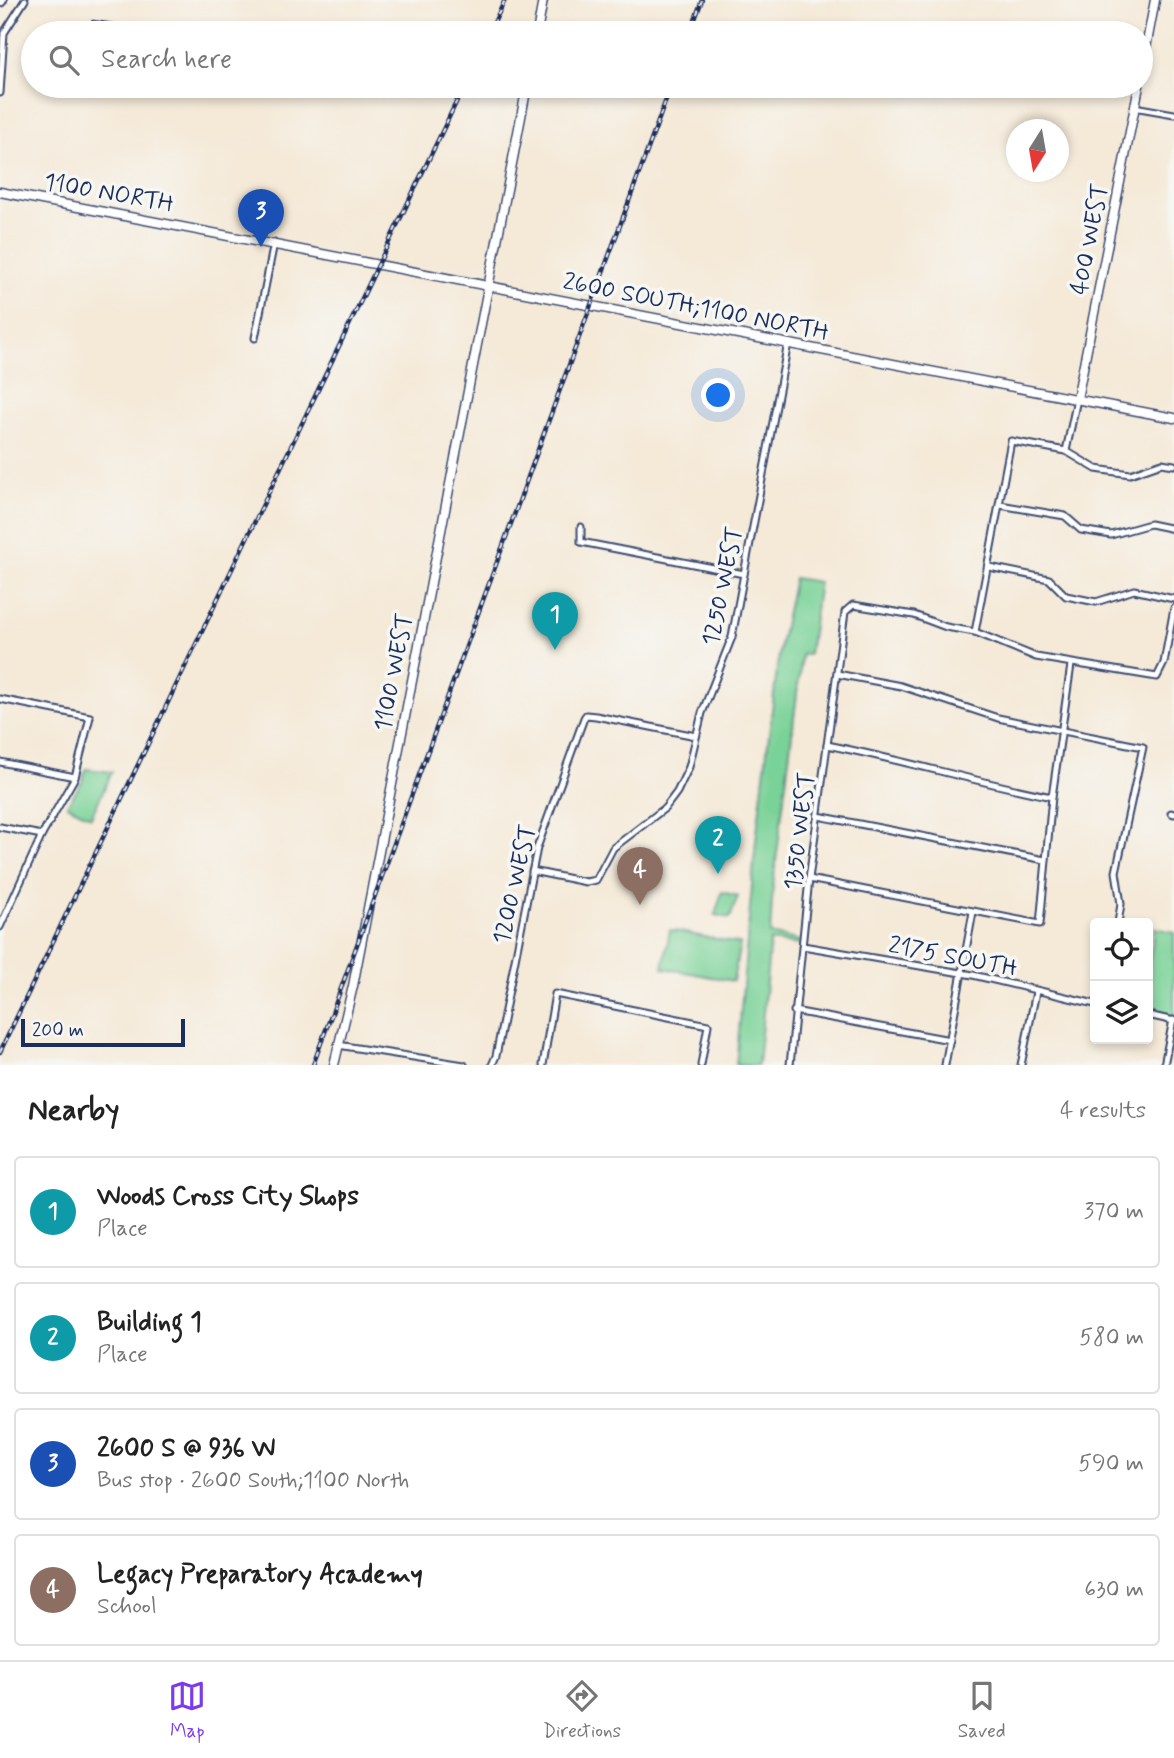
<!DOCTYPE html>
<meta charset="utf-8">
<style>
:root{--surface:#fff;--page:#f6f6f6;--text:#222;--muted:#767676;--line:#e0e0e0;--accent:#7c3aed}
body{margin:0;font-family:Mynerve,sans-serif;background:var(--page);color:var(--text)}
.controls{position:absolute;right:21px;bottom:21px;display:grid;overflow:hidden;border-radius:7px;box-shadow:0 4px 10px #0003}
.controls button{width:63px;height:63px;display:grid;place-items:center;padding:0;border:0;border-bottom:2px solid var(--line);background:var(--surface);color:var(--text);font:35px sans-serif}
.compass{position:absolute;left:1006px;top:119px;width:63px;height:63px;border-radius:50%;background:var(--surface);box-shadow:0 4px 10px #0003;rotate:191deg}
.scale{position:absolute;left:21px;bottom:18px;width:164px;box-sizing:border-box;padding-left:7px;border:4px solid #1b2f5e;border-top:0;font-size:19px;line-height:24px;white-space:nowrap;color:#1b2f5e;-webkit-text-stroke:5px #f6f6f2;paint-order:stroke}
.you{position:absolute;left:719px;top:396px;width:24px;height:24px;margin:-18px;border:5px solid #fff;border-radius:50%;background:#1a73e8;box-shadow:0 0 0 10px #1a73e833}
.badge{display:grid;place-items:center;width:46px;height:46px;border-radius:50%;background:var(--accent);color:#fff;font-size:23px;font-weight:700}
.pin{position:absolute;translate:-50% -58px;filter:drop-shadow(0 2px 4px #0008)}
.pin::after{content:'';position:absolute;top:37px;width:24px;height:21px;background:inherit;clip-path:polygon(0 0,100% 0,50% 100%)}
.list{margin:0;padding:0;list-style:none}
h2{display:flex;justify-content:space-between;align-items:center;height:91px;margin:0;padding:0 28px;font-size:30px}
h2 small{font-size:23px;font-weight:400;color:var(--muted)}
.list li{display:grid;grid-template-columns:46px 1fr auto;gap:21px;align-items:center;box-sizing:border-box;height:112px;margin:0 14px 14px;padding:0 14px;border:2px solid var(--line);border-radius:7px}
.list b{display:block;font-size:26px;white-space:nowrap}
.list p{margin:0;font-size:23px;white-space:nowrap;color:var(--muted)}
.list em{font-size:23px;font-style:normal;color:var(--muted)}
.icon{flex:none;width:38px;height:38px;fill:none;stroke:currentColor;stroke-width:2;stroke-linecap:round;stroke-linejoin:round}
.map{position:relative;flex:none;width:1174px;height:1065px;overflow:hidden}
.search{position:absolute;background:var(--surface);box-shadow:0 4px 10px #0003;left:21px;right:21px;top:21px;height:77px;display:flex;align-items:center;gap:18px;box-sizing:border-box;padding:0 24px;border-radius:38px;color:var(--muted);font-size:26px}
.sheet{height:595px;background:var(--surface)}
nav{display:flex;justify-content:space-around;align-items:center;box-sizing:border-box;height:98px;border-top:2px solid var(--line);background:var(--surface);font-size:19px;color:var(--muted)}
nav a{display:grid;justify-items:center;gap:4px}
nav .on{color:var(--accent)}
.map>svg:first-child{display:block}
.green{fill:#79d297;stroke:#4a807a;stroke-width:2}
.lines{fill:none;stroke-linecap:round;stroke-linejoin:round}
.street-casing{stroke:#3c4b70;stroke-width:9}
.secondary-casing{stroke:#3c4b70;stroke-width:11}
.highway-casing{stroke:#3c4b70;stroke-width:14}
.street{stroke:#fff;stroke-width:5}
.secondary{stroke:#fff;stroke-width:8}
.highway{stroke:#fff;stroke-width:10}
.rail-casing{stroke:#1b2f5e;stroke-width:4.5}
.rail{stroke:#f6f6f2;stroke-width:2;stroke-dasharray:5;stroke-linecap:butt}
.labels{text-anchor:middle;stroke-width:7;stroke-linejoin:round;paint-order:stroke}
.street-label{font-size:24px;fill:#1b2f5e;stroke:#f6f6f2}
</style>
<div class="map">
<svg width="1174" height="1065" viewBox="0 0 1174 1065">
<rect width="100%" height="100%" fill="#f6f6f2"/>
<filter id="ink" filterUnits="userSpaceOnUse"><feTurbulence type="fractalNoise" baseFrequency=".0143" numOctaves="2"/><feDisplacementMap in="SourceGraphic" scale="14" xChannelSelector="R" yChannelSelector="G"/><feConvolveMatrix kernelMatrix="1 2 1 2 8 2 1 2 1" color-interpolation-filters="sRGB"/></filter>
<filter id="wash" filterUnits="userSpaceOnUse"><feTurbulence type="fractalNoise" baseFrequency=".00686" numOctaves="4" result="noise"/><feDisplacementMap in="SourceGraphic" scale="28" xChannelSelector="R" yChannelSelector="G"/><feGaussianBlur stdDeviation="1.57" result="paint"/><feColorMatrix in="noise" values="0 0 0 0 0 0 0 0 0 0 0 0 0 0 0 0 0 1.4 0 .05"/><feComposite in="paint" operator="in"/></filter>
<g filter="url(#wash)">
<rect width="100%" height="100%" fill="#f5e9d7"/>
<g class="green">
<path d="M794 578 819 582 809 654H802L773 886 770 934 800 941 799 945 770 941 758 1065H736L756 840 780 645Z"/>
<path d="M86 769 112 772 91 817 67 805 82 782Z"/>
<path d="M722 892 738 896 730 918 715 915Z"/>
<path d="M1155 928 1174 932V1016L1148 1011V968Z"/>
<path d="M670 930 740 944 733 981 663 968Z"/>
</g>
</g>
<g filter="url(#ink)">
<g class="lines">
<defs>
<g id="street">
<path d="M0 93 4 33 25 0"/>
<path d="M1134 107 1174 114"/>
<path d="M255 338 274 243"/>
<path d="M1066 451 1077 399"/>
<path d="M1000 505 1065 516 1081 530 1111 535 1150 524 1174 529"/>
<path d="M581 527V542L744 574"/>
<path d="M989 567 1049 579 1066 596 1096 602 1134 590 1174 599"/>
<path d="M975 632 1011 441 1066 451 1096 469 1130 474 1162 463 1174 465"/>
<path d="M837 674 901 686 998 718 1143 747 1116 872 1121 904 1118 923"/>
<path d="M0 699 90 717 75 777 42 835 0 927"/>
<path d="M827 745C903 760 976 782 1052 797"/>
<path d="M0 762 75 777"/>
<path d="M1171 813 1174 814"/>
<path d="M818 816 1045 860"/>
<path d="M0 827 42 835"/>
<path d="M532 871 586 882 596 880 613 848 665 808 677 792 689 767 702 713 732 637 788 343"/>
<path d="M809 879 1040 924 1052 797 1071 665"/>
<path d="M803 946 973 975 1095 1004"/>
<path d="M794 1011 950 1040"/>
<path d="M1148 1015 1174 1021"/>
<path d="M338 1045 464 1065"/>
<path d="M492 1065 496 1056 537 848 584 718 586 715 596 716 696 736"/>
<path d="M543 1065 555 994 708 1025 701 1065"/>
<path d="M790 1065 809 879 845 612 853 605 914 615 946 627 975 632 1036 657 1157 677 1164 663 1174 608"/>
<path d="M945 1065 973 912"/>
<path d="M1021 1065 1036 992"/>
<path d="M1164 1065 1173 1020"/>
</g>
<g id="secondary">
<path d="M537 33 543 0"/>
<path d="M1141 74 1155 0"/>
<path d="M0 192 1174 418"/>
<path d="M1077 399 1139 86"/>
<path d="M334 1065 353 986 527 86"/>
</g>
<path id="highway" d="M0 1 1 0"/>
</defs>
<use href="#street" class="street-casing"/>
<use href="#secondary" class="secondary-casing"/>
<use href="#highway" class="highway-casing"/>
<use href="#street" class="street"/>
<use href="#secondary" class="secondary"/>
<use href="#highway" class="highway"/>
<defs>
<g id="rail">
<path d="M93 22 120 26"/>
<path d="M474 33 480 24"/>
<path d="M489 33 505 0"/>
<path d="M690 33 702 0"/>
<path d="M0 1052 464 86"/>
<path d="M313 1065 671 86"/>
</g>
</defs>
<use href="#rail" class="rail-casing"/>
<use href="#rail" class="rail"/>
</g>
</g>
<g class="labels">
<g class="street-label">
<text transform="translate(109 192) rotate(10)" y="8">1100 NORTH</text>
<text transform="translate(1089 239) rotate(-79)" y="8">400 WEST</text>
<text transform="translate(696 306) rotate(11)" y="8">2600 SOUTH;1100 NORTH</text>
<text transform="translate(722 586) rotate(-78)" y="8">1250 WEST</text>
<text transform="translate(393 672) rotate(-79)" y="8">1100 WEST</text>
<text transform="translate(799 831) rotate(-83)" y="8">1350 WEST</text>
<text transform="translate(514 884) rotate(-77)" y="8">1200 WEST</text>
<text transform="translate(953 956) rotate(11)" y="8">2175 SOUTH</text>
</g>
</g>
</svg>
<div class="controls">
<button><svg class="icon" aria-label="locate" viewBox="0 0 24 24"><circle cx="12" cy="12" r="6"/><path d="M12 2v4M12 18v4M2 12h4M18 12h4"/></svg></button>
<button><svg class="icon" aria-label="layers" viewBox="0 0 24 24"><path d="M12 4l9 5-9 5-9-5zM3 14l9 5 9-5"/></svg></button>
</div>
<svg class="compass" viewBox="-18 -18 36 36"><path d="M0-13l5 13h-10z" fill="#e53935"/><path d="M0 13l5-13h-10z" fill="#767676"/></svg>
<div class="scale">200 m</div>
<div class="you"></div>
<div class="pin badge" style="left:555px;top:650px;background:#0f9aa8">1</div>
<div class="pin badge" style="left:718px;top:874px;background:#0f9aa8">2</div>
<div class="pin badge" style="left:261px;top:247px;background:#1a4fb4">3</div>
<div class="pin badge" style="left:640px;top:905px;background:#8d6e63">4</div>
<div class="search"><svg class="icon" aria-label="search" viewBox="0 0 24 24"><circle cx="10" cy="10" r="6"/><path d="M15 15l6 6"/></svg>Search here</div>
</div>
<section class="sheet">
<h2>Nearby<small>4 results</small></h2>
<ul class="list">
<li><span class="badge" style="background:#0f9aa8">1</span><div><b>Woods Cross City Shops</b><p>Place</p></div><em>370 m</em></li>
<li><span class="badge" style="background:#0f9aa8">2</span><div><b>Building 1</b><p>Place</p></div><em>580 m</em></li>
<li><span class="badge" style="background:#1a4fb4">3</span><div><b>2600 S @ 936 W</b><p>Bus stop · 2600 South;1100 North</p></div><em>590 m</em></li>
<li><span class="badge" style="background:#8d6e63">4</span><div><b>Legacy Preparatory Academy</b><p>School</p></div><em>630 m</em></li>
</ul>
</section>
<nav>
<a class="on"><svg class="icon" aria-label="map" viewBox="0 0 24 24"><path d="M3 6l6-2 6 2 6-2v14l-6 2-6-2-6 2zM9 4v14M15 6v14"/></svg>Map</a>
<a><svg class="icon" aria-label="directions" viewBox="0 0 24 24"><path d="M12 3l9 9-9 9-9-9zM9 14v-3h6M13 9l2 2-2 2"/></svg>Directions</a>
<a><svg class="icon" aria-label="saved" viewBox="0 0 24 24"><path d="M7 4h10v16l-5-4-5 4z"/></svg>Saved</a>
</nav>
